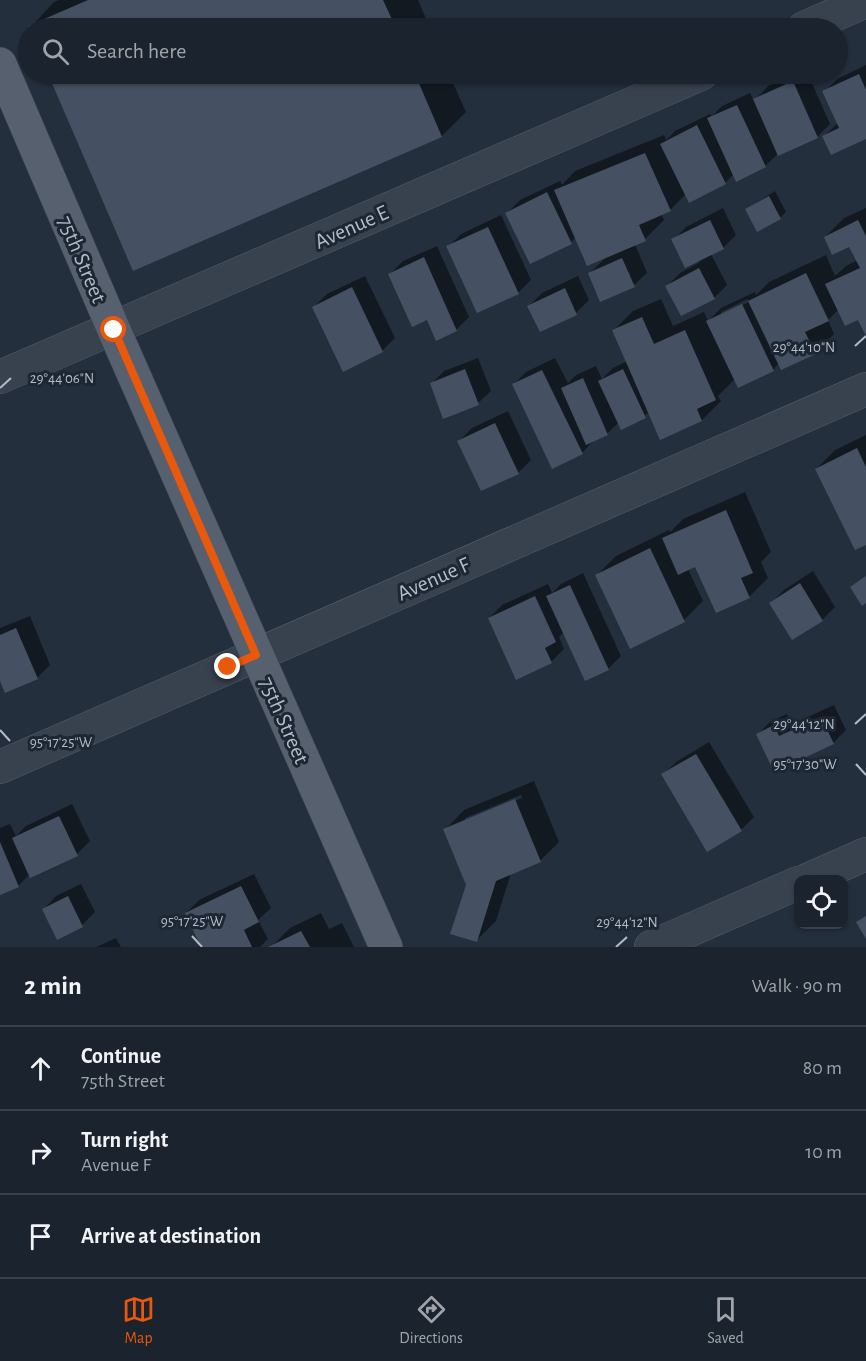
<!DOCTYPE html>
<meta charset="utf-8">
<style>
:root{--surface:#1b232e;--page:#282f3a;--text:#f1f3f6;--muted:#a0a4aa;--line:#39404a;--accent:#ea580c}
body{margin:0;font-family:"Alegreya Sans",sans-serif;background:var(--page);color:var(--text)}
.controls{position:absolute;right:18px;bottom:18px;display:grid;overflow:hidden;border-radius:12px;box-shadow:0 2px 4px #0004}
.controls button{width:54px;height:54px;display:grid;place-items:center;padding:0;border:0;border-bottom:2px solid var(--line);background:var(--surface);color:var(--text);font:30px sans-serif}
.stop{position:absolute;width:18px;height:18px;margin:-14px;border:4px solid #ea580c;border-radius:50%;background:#fff}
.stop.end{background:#ea580c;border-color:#fff;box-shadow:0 2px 6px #0008}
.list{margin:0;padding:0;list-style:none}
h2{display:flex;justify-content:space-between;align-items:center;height:78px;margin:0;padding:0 24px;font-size:26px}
h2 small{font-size:20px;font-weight:400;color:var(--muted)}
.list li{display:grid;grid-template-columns:39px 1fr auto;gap:18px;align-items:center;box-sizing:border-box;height:84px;padding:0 24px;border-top:2px solid var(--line)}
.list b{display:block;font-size:22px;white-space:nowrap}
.list p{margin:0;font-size:20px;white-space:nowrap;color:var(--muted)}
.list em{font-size:20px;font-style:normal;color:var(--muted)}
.icon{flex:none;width:33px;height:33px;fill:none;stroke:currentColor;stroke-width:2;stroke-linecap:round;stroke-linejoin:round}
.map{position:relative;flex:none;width:866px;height:947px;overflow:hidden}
.search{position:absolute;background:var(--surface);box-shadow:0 2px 4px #0004;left:18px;right:18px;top:18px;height:66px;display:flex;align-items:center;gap:15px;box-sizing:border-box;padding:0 21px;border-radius:33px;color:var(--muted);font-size:22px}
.sheet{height:330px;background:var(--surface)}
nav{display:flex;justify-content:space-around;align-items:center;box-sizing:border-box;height:84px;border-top:2px solid var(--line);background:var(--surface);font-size:16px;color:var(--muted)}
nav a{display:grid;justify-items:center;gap:3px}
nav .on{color:var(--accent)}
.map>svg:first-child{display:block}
.shadow{fill:#0007;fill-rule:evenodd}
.building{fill:#455162}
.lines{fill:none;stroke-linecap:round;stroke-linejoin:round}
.minor-casing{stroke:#565f6c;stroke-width:34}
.major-casing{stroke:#414a57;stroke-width:34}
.minor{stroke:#38414e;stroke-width:33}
.major{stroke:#56606e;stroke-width:33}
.route{stroke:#ea580c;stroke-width:8}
.ticks{fill:none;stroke:#b4bcc9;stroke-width:2}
.labels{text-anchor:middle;stroke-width:6;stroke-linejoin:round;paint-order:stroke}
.street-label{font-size:22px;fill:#b4bcc9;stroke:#1d2633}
.ticks-label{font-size:15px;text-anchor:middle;fill:#b4bcc9;stroke:#1d2633;stroke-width:6;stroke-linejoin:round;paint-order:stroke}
</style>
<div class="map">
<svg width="866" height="947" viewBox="0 0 866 947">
<rect width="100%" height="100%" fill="#242f3e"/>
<g class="shadow">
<path d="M59 0H418L430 28H30L54 2Z"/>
<path d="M866 65V137L824 136 838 123 824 92 837 79Z"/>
<path d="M50 74H449L466 112 442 136 134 269Z"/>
<path d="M797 74H808L830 124 817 137 779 153 765 166 734 174 725 183 686 194 670 210 661 214 664 220 645 239 635 244 647 273 634 285 589 274 607 256 576 237 571 242 507 213 520 200 560 181 562 185 575 171 664 135 666 140 675 131 710 114 712 116 722 106 750 93 754 101 768 86Z"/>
<path d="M775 191 786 212 780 218 747 209Z"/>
<path d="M723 208 736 235 723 248 711 254 727 285 714 298 667 286 680 273 700 262 673 240 686 227Z"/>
<path d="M866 208V332L859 318 839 309 828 320 834 334 815 353 779 363 773 370 735 379 718 396 721 401 702 420 650 412 622 428 619 422 607 434 594 440 582 453 514 384 526 372 555 358 568 383 576 375 596 366 602 379 613 368 627 361 614 330 633 311 661 299 673 326 704 312 708 321 721 308 755 292 756 295 769 282 826 255 835 276 846 266 858 260 850 245 825 237 844 218ZM748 299 749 302 721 315V312Z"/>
<path d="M501 215 531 280 518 293 448 247 461 234Z"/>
<path d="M437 246 469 317 456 330 428 318 390 274 403 261Z"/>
<path d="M365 276 395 338 382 351 314 307 327 294Z"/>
<path d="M578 276 589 300 576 313 529 306 542 293Z"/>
<path d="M478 358 491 391 478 403 431 384 444 371Z"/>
<path d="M508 411 531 460 518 473 459 441 472 428Z"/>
<path d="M866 435V543L816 469 835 450Z"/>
<path d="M745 492 771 552 761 562 768 578 749 597 696 565 688 569 703 601 684 620 597 575 616 556 669 530 670 532 683 519Z"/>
<path d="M813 571 835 607 822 620 793 638 771 603 784 590Z"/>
<path d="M583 573 621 656 608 669 564 632 559 637 564 649 551 662 489 618 502 605 548 584 552 593 561 584Z"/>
<path d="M30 616 50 665 37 678H0V628Z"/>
<path d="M834 705 846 730 833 743 758 734 771 721 787 714 792 724Z"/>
<path d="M709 742 754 817 741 830 663 775 676 762Z"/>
<path d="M534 781 559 842 540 861 511 873 496 921 477 940 467 885 445 830 464 810ZM521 795 522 798 465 821V818Z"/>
<path d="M72 804 90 841 77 854 30 874 19 885 0 893V828L10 824 16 836 26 826Z"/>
<path d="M254 874 271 908 258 920 268 939 260 947H202L186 913 199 900Z"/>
<path d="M81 884 95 912 82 925 58 938 44 909 56 896Z"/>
<path d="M321 913 329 929 342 923 354 947H271L290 928Z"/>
<path d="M116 938 121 947H96Z"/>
</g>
<g class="building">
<path d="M88 0H383L396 28H29L28 26Z"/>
<path d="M48 74H415L442 137 133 271Z"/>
<path d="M859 74 866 90V139L831 155 822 136 839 128 822 91Z"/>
<path d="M793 81 818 138 778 156 753 99Z"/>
<path d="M737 105 766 167 736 182 707 118Z"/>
<path d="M697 125 726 184 689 203 660 144Z"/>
<path d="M645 153 671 211 639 225 646 241 587 266 554 190Z"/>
<path d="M547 192 572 244 530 264 505 213Z"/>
<path d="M769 196 781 219 757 232 745 209Z"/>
<path d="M710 220 724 249 685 268 671 239Z"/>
<path d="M858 220 866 236V336L858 320 845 326 825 284 860 268 849 247 832 255 824 237Z"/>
<path d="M488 227 519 294 477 313 446 246Z"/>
<path d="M424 257 457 331 436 341 427 320 412 327 388 274Z"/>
<path d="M622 258 635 287 600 302 588 273Z"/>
<path d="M699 268 715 299 681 316 665 286Z"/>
<path d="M806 273 829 321 805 332 816 354 781 370 748 301Z"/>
<path d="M352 287 383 352 343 372 312 307Z"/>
<path d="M565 288 577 315 540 332 527 306Z"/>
<path d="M742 304 774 371 738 388 706 321Z"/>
<path d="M642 317 654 344 685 330 716 400 697 409 702 421 660 440 612 330Z"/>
<path d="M465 369 479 405 443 419 430 383Z"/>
<path d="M623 369 646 418 621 430 598 381Z"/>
<path d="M542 370 583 454 552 469 512 384Z"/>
<path d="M583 378 608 435 586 445 561 388Z"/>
<path d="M495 423 519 474 481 491 457 441Z"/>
<path d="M857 448 866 467V545L855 550 815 469Z"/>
<path d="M726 510 753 573 741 578 750 598 716 613 695 567 678 575 662 538Z"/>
<path d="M650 548 685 622 630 649 595 575Z"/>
<path d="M866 576V603L862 606 850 587Z"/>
<path d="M800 583 823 621 792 640 769 603Z"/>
<path d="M570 585 609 670 585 681 546 596Z"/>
<path d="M535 596 556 642 545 648 552 663 516 680 488 618Z"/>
<path d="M16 628 38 679 5 693 0 681V635Z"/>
<path d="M821 717 834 744 774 772 756 734 774 725 779 736Z"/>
<path d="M696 754 742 831 707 852 661 774Z"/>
<path d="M515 799 541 862 496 881 477 942 450 934 466 885 443 829Z"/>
<path d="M59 816 78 856 30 878 12 838Z"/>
<path d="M0 842 19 887 0 895Z"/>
<path d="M241 886 259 922 244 930 252 947H201L185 913Z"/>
<path d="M68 896 83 927 57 940 42 909Z"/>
<path d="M866 916V939L856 922Z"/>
<path d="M301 931 310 947H268Z"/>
</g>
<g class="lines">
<defs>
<g id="minor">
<path d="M804 28 866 1"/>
<path d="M0 377 701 74"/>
<path d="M0 767 866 389"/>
<path d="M807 880 866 854"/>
<path d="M651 947 798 883"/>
</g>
<path id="major" d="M0 64 114 330 386 947"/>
</defs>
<use href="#minor" class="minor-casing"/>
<use href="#major" class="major-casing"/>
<use href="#minor" class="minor"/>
<use href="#major" class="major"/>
</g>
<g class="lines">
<path class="route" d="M114 330 256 655 228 667"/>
</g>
<path class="ticks" d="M855 346 866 336M0 388 11 378M855 724 866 714M0 730 10 741M856 764 866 775M192 936 202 947M616 947 627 937"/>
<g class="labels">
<g class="street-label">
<text transform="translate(351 226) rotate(-24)" y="8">Avenue E</text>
<text transform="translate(83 259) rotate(67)" y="8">75th Street</text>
<text transform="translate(433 578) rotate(-24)" y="8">Avenue F</text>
<text transform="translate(285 720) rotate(66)" y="8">75th Street</text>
</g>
</g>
<g class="ticks-label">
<text x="804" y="352">29°44'10"N</text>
<text x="62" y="383">29°44'06"N</text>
<text x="804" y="729">29°44'12"N</text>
<text x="61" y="747">95°17'25"W</text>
<text x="805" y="769">95°17'30"W</text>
<text x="192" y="926">95°17'25"W</text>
<text x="627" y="927">29°44'12"N</text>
</g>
</svg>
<div class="controls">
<button><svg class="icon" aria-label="locate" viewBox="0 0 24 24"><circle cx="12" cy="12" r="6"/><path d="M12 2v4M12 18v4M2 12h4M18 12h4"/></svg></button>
</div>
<div class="stop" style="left:114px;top:330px"></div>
<div class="stop end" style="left:228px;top:667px"></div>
<div class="search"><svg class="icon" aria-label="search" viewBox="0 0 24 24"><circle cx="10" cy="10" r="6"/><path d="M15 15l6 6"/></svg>Search here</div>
</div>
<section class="sheet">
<h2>2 min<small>Walk · 90 m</small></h2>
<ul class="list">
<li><svg class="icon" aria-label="ahead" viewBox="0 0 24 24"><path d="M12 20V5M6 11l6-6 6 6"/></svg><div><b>Continue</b><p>75th Street</p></div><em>80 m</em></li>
<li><svg class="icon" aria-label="right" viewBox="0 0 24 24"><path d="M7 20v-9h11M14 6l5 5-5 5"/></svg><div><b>Turn right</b><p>Avenue F</p></div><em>10 m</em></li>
<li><svg class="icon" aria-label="arrive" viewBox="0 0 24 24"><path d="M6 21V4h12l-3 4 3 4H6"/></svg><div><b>Arrive at destination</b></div></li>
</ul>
</section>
<nav>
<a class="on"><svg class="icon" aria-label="map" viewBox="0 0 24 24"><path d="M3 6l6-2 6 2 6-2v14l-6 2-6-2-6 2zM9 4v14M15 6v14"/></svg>Map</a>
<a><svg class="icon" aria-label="directions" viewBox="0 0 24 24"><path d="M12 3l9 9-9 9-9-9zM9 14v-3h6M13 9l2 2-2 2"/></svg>Directions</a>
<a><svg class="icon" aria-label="saved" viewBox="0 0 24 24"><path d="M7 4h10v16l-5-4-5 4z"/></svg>Saved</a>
</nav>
